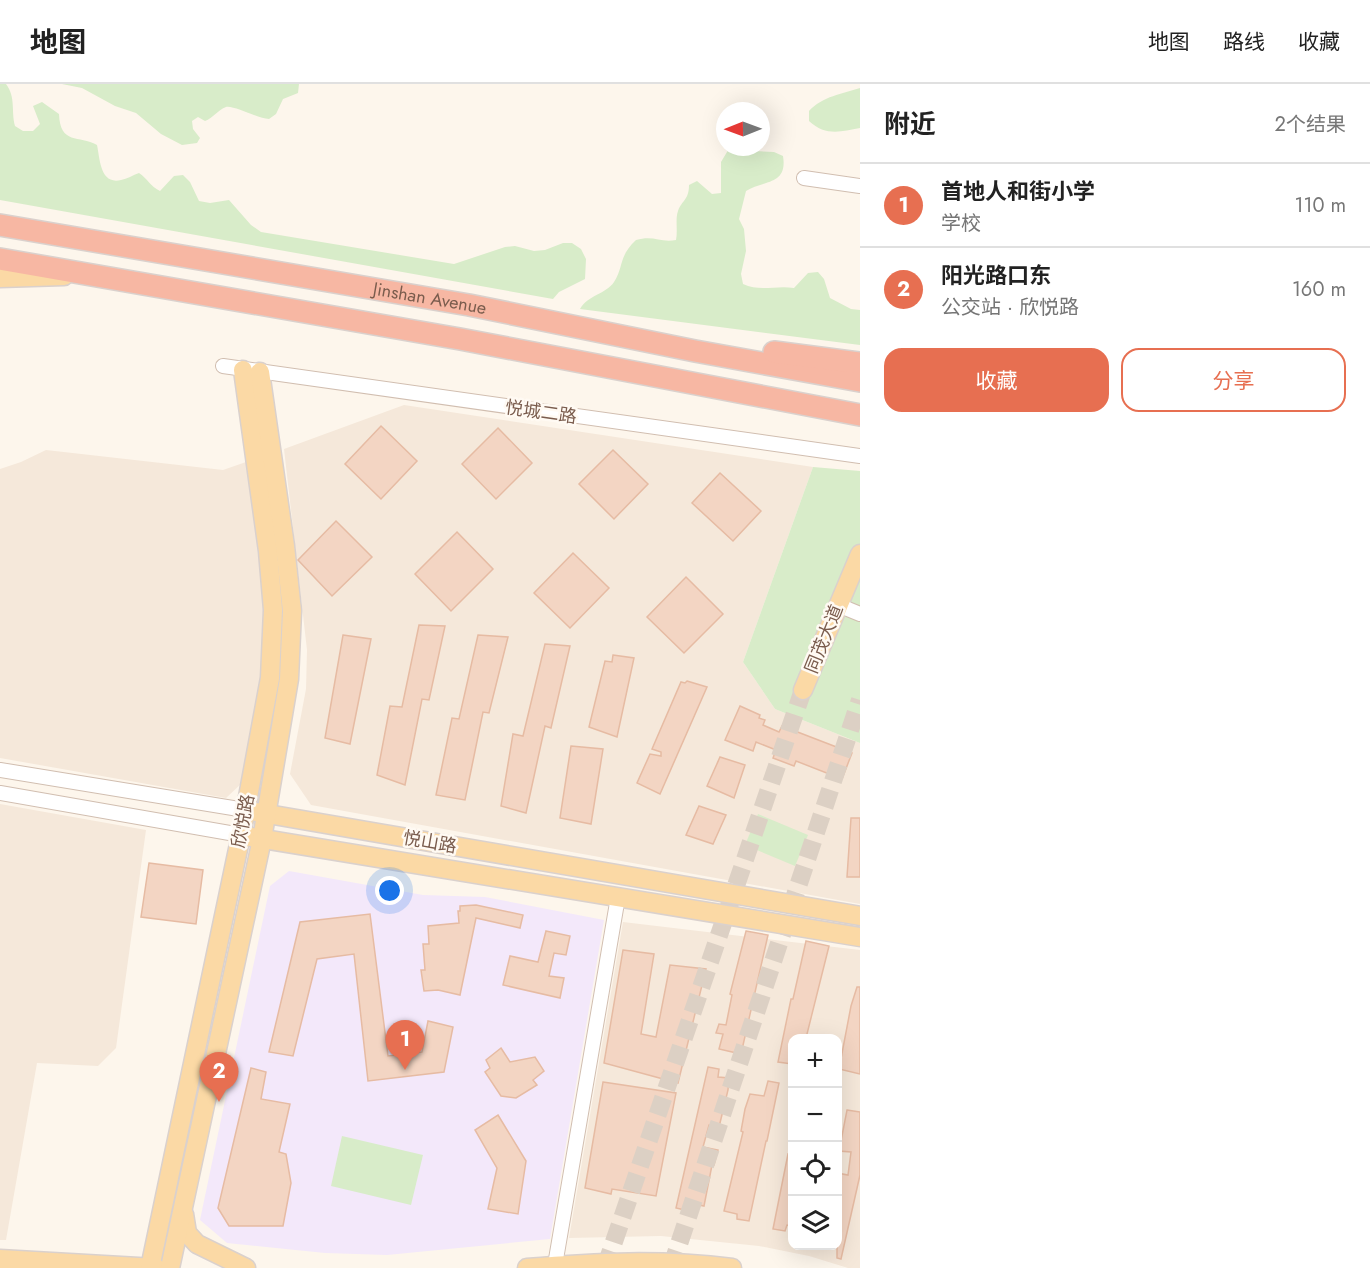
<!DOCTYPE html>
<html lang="zh">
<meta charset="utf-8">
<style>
:root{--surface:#fff;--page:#f2f2f2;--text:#222;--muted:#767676;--line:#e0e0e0;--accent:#e76f51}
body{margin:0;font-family:Jost,"Noto Sans SC",sans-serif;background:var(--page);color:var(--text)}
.controls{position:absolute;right:18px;bottom:18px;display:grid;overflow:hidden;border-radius:12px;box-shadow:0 6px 24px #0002}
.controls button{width:54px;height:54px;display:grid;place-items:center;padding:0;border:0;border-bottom:2px solid var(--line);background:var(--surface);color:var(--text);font:30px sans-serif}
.compass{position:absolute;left:716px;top:18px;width:54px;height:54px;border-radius:50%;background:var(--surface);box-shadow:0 6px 24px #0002;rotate:269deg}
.you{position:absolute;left:390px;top:807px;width:21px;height:21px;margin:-15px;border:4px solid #fff;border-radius:50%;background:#1a73e8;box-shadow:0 0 0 9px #1a73e833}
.badge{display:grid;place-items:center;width:39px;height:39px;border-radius:50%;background:var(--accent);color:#fff;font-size:20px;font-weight:700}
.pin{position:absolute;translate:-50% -50px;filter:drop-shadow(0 2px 3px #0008)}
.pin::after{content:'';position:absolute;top:32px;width:21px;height:18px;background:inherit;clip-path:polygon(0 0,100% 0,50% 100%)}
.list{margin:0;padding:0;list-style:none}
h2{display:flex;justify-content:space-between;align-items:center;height:78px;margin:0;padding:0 24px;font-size:26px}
h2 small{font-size:20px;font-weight:400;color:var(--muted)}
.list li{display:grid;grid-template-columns:39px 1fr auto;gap:18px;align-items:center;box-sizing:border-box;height:84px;padding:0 24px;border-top:2px solid var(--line)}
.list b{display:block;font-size:22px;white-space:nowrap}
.list p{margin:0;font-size:20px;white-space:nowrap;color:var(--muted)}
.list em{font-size:20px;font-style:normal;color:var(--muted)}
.actions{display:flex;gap:12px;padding:18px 24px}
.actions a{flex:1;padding:14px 0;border:2px solid var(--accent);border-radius:18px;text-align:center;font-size:21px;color:var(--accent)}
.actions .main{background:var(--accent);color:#fff}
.icon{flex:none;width:33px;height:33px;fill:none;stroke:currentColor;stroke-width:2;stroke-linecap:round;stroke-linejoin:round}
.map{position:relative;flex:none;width:860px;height:1184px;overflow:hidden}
header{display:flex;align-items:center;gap:36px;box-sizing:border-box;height:84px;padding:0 30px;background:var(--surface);border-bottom:2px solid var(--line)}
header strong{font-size:28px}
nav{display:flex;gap:33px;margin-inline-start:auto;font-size:21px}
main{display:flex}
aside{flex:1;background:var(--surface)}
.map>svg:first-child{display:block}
.residential{fill:#f5e8da;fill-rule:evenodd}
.education{fill:#f3e8fa}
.green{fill:#d8ecc9}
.building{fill:#f3d5c3;stroke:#e6bba3;stroke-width:1.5}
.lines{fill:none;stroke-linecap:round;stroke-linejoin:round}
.major-tunnel{stroke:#dcd0c4;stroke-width:18;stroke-dasharray:18 9;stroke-linecap:butt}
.minor-casing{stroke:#d1beb0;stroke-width:16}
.major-casing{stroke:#dad1cd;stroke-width:21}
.highway-casing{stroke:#dad1cd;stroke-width:24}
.minor{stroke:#fff;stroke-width:14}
.major{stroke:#fbd9a5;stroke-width:18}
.highway{stroke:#f7b7a3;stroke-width:21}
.labels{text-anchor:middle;stroke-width:5;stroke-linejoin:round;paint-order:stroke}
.street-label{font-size:18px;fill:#7a5c4d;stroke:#fffaf3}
</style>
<header>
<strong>地图</strong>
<nav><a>地图</a><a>路线</a><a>收藏</a></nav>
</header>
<main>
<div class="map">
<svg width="860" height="1184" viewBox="0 0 860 1184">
<rect width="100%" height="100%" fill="#fdf6ec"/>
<g class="residential">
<path d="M404 321 813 383 743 578 775 625 860 659V820L311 721 290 690 306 605 307 566 284 365Z"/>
<path d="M46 366 223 386 246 378 259 464 263 526 262 593 242 699 226 714 0 674V385L21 378Z"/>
<path d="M0 720 146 746 116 964 98 982 37 979 6 1156H0Z"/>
<path d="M623 838 860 866V1184H848L809 1172 759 1162 661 1152 569 1154ZM792 954H838V1162H792Z"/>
</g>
<path class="education" d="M289 787 423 811 485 813 604 836 550 1155 387 1171 325 1169 227 1159 200 1136 270 802Z"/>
<g class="green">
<path d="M0 0H6C16 13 11 27 15 42L23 47H33L40 40 33 22 42 18 59 30C60 61 79 51 97 61 100 75 100 101 121 96 127 95 133 91 139 89 148 95 150 102 160 107L174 92 183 91 190 98 199 117 210 119 229 116 251 141 261 148 454 180 505 163 515 162 534 167 545 166 563 159H572L581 165 586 175 585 195 559 208 553 215 0 116Z"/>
<path d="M62 0H299L298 9 283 15 276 30 269 35C257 34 233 21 226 23 218 26 213 34 205 37L198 33 192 37 193 45 200 54 197 59 182 61 161 50 136 29 115 22 82 4Z"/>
<path d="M860 4V44C840 48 825 52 809 37V27C823 12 842 10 860 4Z"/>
<path d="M730 63H752L753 67 774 68 783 72C788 102 762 96 746 107L739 135 744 145 746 167 741 190 743 200C760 208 776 201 794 204L808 189 818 188 824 195 830 214 851 225 860 226V261L580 225C588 211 606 210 614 198 624 183 618 173 636 156 654 151 660 159 676 156 678 147 675 135 678 127 682 116 689 116 689 101L697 97 712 110 721 109V78Z"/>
<path d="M813 383 860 387V659L775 625 743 578Z"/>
<path d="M758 730 808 751 795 782 745 761Z"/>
<path d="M342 1052 423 1071 411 1121 331 1102Z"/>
</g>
<g class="building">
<path d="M381 342 417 377 381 415 345 380Z"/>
<path d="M498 344 532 379 496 415 462 380Z"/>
<path d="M613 366 648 400 614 435 579 400Z"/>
<path d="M720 389 761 427 733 457 692 419Z"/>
<path d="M336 437 372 473 332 512 298 476Z"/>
<path d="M457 448 493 485 451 527 415 490Z"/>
<path d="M573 469 609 504 570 544 534 509Z"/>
<path d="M686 493 723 530 684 569 647 533Z"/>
<path d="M419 541 445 542 429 616 422 615 405 701 377 691 390 622 402 623Z"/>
<path d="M343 551 371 555 350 660 325 654Z"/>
<path d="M478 551 508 553 489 629 483 628 465 716 436 711 452 634 459 635Z"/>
<path d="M545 560 570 562 551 644 545 642 526 729 501 722 513 650 523 652Z"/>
<path d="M613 571 634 574 617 653 589 643 605 577 612 578Z"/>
<path d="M687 597 707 603 660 710 637 699 650 670 661 672V668L652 665 681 598 685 599Z"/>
<path d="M740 622 760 631 759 634 765 636 763 641 779 648 782 642 852 669 842 695 796 677 794 682 773 674 776 666 756 658 753 667 725 656Z"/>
<path d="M571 662 603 665 591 740 560 734Z"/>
<path d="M720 673 745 681 734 714 707 702Z"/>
<path d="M699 722 726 731 713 760 686 751Z"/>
<path d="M851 734H860V793H847Z"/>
<path d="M149 779 203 786 196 840 141 833Z"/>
<path d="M476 821 523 831 520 844 476 834 460 911 438 906 424 907 421 886H425L423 860H429L428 842 459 839 458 827H460V822Z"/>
<path d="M370 830 388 972 422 968 428 937 453 943 444 988 368 997 354 870 317 875 293 972 269 968 300 838Z"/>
<path d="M546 847 570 852 566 871 554 869 549 892 564 894 560 914 503 901 510 872 538 878Z"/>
<path d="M746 847 768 851 741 970 719 965 723 950 716 949 719 940 726 941 732 911 730 910Z"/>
<path d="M806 857 829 862 806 954H792V980L778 978 791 915H793Z"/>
<path d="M623 866 654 870 641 950 656 953 670 881 706 885 678 999 604 979Z"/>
<path d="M857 903H860V990L839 985 851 922Z"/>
<path d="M501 964 510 978 535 973 544 987 533 996 537 1001 516 1014 501 1012 485 988 490 984 486 976Z"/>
<path d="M708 983 719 985 718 993 729 994 728 1006 719 1043 709 1041 703 1063 718 1066 714 1081H712L704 1122 690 1119 689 1127 676 1124Z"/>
<path d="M251 984 266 988 261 1015 290 1020 279 1068 286 1070 291 1099 283 1142H229L218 1124Z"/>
<path d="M768 997 779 999 767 1057H766L749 1137 737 1135V1130L724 1127 743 1048 741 1047 745 1025 750 1010 764 1012Z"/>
<path d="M603 998 676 1009 656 1112 612 1105 611 1110 585 1104Z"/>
<path d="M847 1026 860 1028V1091L841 1175 837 1174V1089L848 1091 851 1068 839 1067Z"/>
<path d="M498 1031 526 1077 518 1130 488 1125 497 1084 475 1046Z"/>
<path d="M788 1070 792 1071V1142L787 1141 785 1147 773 1145Z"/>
</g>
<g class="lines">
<g class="major-tunnel">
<path d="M605 1184 803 606"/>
<path d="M671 1184 860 616"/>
</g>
<defs>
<g id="minor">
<path d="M804 94 860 102"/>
<path d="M223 282 860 372"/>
<path d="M838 521 860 530"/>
<path d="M0 686 245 726"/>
<path d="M0 709 241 751"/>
<path d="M555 1181 618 813"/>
</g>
<g id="major">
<path d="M0 194 64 192"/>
<path d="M803 606 860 470"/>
<path d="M256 728 860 832"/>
<path d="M251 753 860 853"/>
<path d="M184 1130 187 1149 197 1160 246 1184"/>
<path d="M0 1175 156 1184"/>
<path d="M150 1184 241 751 270 594 273 526 268 467 243 286"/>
<path d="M170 1184 262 755 289 595 292 527 285 462 260 288"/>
<path d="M527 1184C595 1178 663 1175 732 1184"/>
</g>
<g id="highway">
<path id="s1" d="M0 141 469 221 695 267 860 297"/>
<path d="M0 175 460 255 860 331"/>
<path d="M774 268 860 279"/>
</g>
</defs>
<use href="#minor" class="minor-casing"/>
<use href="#major" class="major-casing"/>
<use href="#highway" class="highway-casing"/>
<use href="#minor" class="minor"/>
<use href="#major" class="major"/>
<use href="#highway" class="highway"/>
</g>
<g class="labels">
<g class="street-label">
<text dy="6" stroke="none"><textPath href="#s1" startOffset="436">Jinshan Avenue</textPath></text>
<text transform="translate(541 328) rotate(8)" y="6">悦城二路</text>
<text transform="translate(824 555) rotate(-68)" y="6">同茂大道</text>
<text transform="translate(243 737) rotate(-79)" y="6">欣悦路</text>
<text transform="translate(430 758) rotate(10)" y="6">悦山路</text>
</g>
</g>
</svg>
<div class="controls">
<button>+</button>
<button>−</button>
<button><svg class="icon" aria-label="locate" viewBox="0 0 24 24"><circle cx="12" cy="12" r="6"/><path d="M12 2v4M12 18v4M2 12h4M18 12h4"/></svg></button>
<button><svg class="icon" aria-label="layers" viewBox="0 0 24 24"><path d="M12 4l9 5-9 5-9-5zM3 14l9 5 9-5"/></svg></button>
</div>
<svg class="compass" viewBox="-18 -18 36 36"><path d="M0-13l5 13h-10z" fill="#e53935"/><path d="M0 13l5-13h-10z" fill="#767676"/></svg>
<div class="you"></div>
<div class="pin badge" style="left:405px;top:986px">1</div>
<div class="pin badge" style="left:219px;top:1018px">2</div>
</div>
<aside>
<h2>附近<small>2个结果</small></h2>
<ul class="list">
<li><span class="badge">1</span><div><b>首地人和街小学</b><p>学校</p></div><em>110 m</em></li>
<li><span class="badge">2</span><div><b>阳光路口东</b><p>公交站 · 欣悦路</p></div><em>160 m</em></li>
</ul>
<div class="actions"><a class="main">收藏</a><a>分享</a></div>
</aside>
</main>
